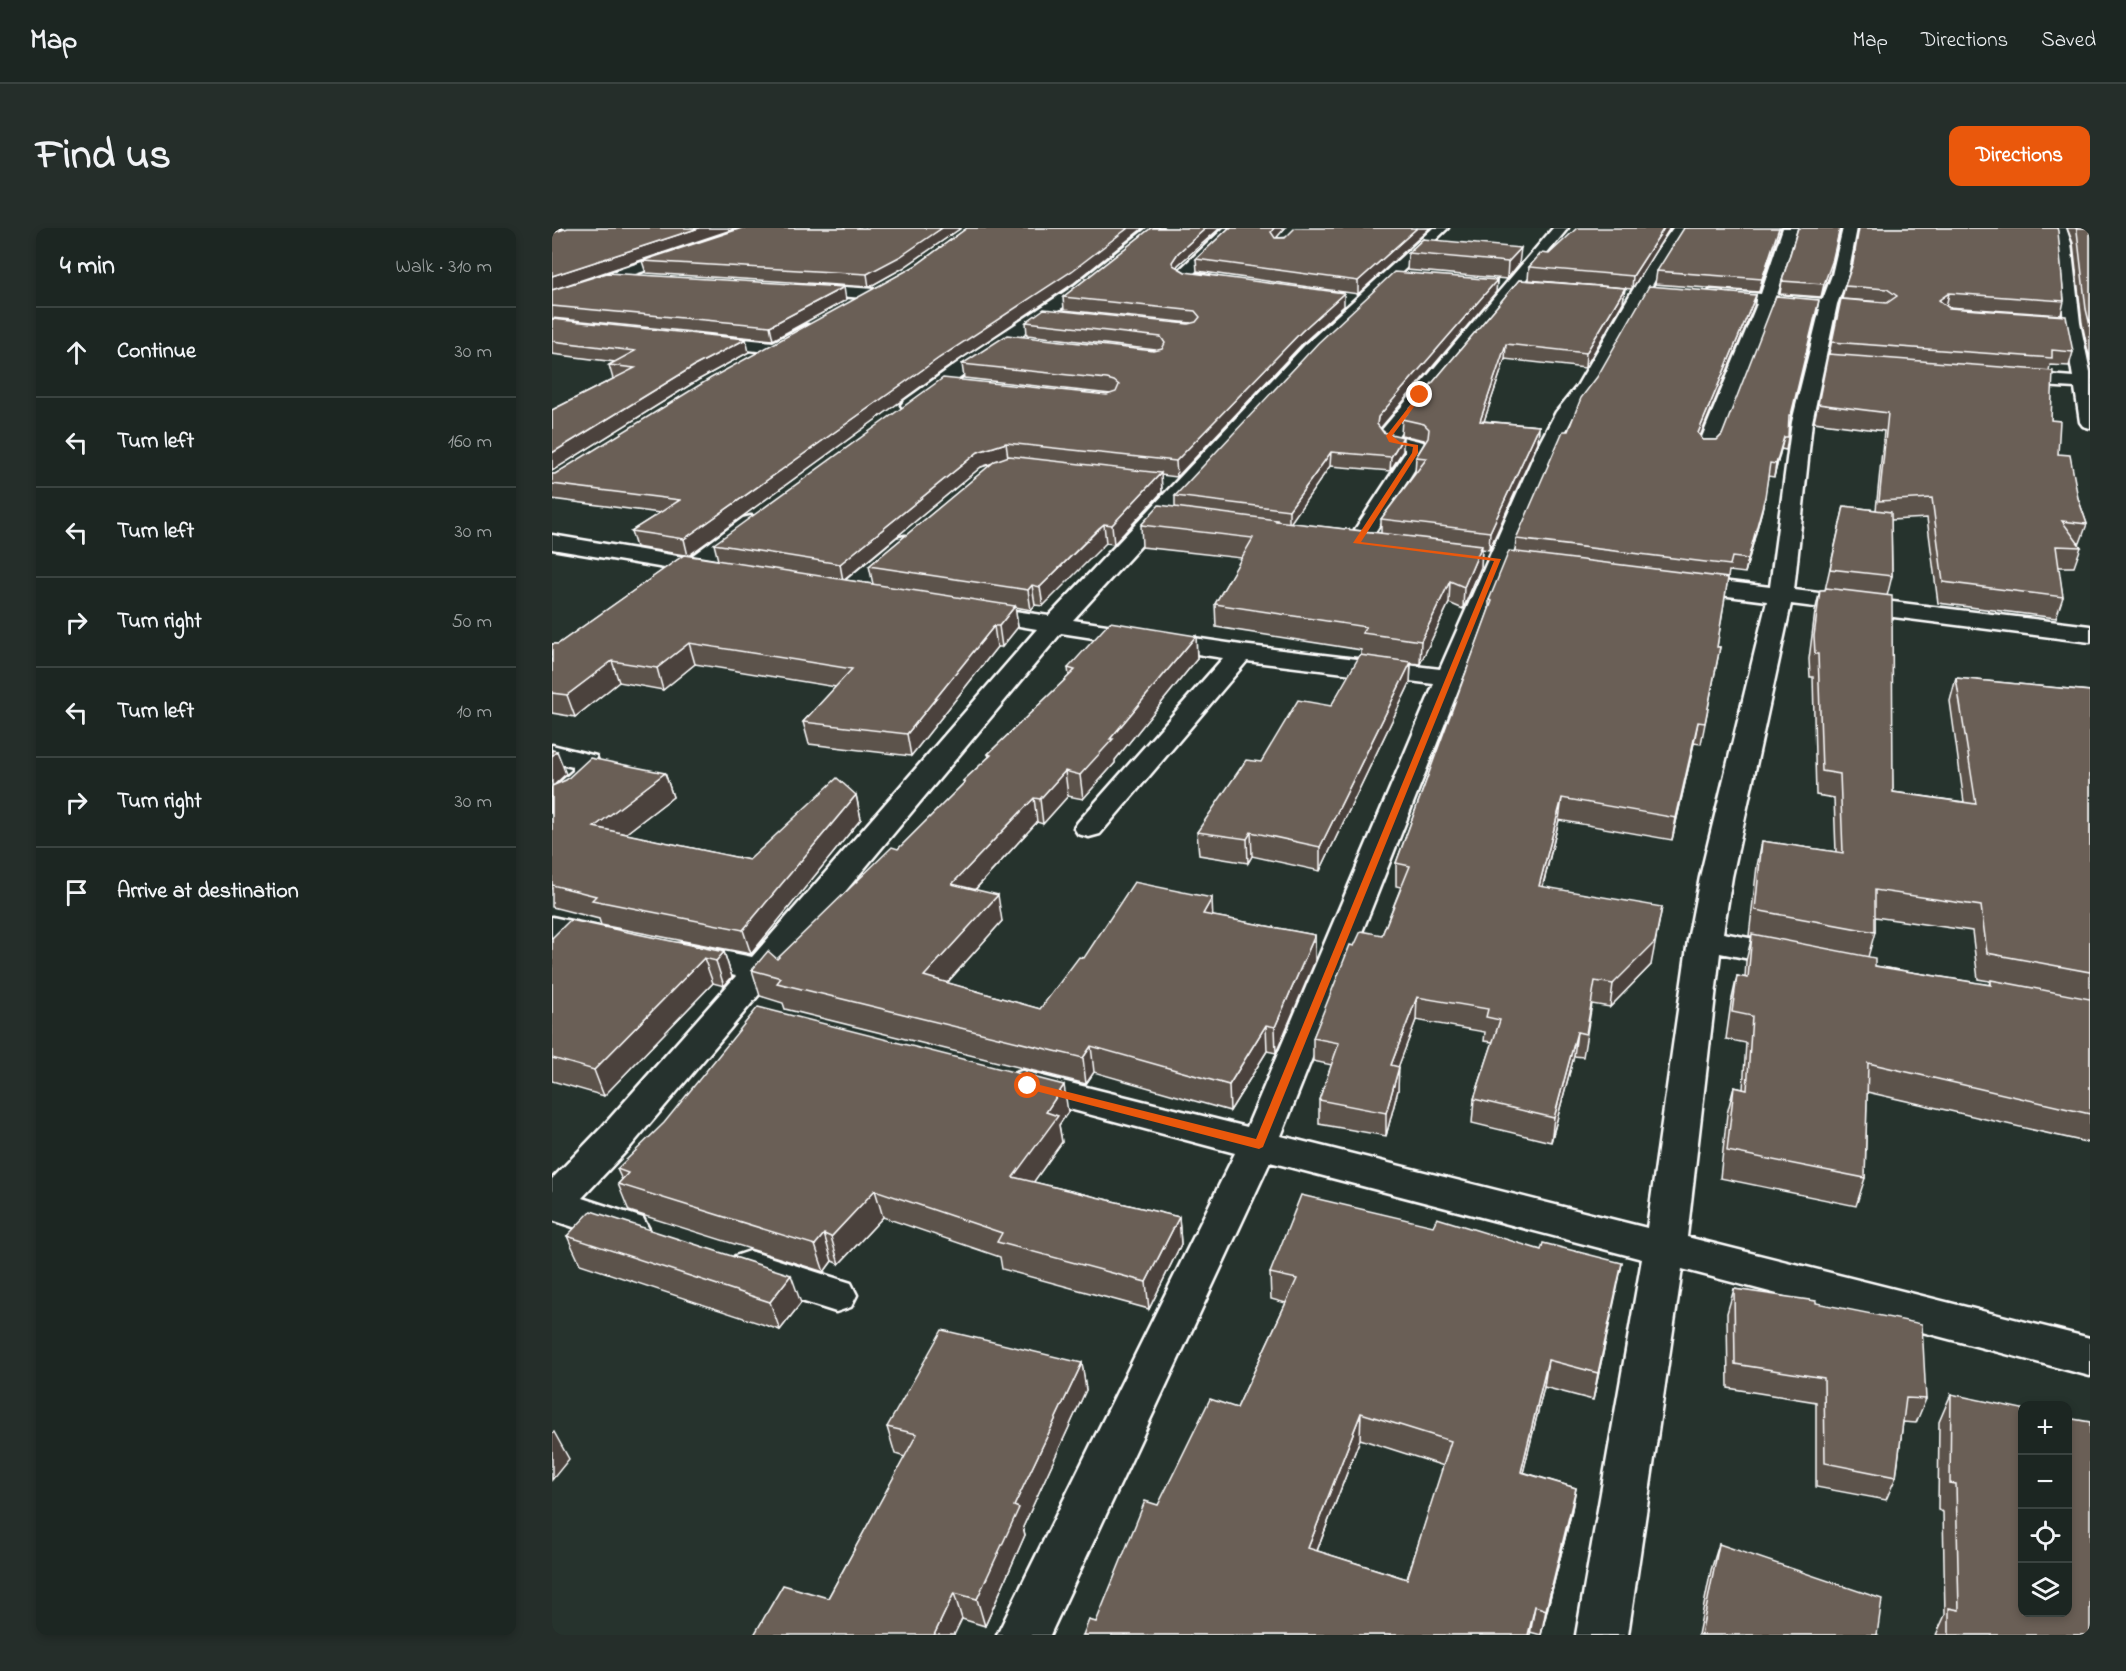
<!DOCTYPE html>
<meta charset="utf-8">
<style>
:root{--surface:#1c2622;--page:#252e2a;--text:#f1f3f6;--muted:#a0a5a5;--line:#3a4340;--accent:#ea580c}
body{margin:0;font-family:"Indie Flower",sans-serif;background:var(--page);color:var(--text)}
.controls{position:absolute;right:18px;bottom:18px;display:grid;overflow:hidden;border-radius:12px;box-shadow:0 3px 9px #0003}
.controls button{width:54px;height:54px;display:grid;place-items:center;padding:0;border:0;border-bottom:2px solid var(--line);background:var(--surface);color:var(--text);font:30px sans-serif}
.stop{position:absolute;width:18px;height:18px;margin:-14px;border:4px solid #ea580c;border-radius:50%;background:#fff}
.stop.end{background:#ea580c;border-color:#fff;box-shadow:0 2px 6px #0008}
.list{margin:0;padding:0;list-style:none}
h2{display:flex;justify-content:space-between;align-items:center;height:78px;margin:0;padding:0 24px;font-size:26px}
h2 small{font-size:20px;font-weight:400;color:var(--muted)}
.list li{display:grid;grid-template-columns:39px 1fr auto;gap:18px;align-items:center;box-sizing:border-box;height:90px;padding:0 24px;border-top:2px solid var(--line)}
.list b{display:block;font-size:22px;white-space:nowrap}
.list em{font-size:20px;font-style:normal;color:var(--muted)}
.icon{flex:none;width:33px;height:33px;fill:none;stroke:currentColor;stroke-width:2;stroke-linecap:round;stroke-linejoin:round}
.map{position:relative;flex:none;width:1538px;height:1407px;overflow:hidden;border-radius:12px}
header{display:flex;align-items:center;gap:36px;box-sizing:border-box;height:84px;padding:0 30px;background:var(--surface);border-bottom:2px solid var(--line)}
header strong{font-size:28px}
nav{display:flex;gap:33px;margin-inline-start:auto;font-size:21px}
.intro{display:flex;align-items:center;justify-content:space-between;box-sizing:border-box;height:144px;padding:0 36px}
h1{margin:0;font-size:42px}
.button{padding:15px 27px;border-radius:12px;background:var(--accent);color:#fff;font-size:21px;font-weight:700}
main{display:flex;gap:36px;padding:0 36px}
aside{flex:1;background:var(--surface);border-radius:12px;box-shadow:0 3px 9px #0003}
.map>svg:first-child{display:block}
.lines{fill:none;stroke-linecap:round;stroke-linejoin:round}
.minor-casing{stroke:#fff;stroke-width:5}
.minor{fill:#26332d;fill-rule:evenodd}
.wall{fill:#5c524b;stroke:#fff;stroke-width:1.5;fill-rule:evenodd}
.shaded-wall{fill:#4b423d;stroke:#fff;stroke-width:1.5}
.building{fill:#6b5f57;stroke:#fff;stroke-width:1.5;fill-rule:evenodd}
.route{fill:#ea580c}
</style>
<header>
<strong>Map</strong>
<nav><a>Map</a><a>Directions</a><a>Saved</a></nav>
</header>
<div class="intro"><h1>Find us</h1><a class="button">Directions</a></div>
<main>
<aside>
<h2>4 min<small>Walk · 310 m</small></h2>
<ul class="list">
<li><svg class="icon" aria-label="ahead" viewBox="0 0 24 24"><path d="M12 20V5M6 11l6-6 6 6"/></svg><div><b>Continue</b></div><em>30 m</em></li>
<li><svg class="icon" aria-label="left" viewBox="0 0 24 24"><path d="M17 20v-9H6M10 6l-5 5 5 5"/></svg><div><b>Turn left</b></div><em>160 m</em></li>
<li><svg class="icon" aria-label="left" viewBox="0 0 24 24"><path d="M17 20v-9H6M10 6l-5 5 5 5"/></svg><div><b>Turn left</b></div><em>30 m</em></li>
<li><svg class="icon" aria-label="right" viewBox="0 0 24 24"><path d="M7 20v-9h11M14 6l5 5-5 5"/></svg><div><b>Turn right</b></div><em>50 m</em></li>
<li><svg class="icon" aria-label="left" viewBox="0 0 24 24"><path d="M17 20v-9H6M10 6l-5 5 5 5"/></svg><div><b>Turn left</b></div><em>10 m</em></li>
<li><svg class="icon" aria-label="right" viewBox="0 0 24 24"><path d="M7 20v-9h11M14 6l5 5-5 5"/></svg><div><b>Turn right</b></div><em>30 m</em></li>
<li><svg class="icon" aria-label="arrive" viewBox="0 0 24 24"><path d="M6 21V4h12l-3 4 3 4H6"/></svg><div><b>Arrive at destination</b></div></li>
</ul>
</aside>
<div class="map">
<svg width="1538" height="1407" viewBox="0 0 1538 1407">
<rect width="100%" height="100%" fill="#26332d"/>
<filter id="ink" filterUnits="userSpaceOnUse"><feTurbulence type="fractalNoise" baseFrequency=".0167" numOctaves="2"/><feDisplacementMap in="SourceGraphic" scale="12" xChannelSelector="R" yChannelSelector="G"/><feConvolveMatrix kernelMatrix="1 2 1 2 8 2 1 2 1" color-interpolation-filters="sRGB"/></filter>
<g filter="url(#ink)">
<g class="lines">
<defs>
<g id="minor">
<path d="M192 0H213L211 3 0 74V64Z"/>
<path d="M595 0H611L535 63 424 138 366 181H352L349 177 352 173 412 130 523 57Z"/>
<path d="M672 0H687L642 45 677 53 679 56 677 59C663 63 633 57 623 47L625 44Z"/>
<path d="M881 0H896L764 126 521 392 689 417 888 441 986 218 1004 184 1025 158 1100 29 1121 0H1135L1116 29 1042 160 1023 185 1006 218 958 331 729 908 1095 1000 1136 712 1148 649 1215 373 1129 362 1121 360 1117 355 1121 350 1129 348 1218 359 1240 194 1268 81 1221 77 1166 219 1163 223H1149L1146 219 1205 76 1159 72 1151 67 1159 62 1209 66 1231 0H1245L1225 67 1271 71 1280 47 1291 0H1305L1296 47 1285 76 1260 194 1242 362 1538 398V414L1239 376 1180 649 1171 705 1254 721 1259 729 1254 737 1242 740 1168 725 1135 1009 1538 1110V1148L1130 1041 1076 1407H1024L1090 1031 718 934 498 1407H445L683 925 457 865 451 856 457 847 470 843 695 899 882 456 695 433 548 606 537 609 526 606 522 600 526 594 671 430 509 405 221 750 79 918 30 970 91 990 97 1001 91 1012 77 1017 0 992V951L51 898 184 748 119 734 114 726 119 718 131 715 200 729 485 401 413 389 410 384 413 379 422 377 497 388 752 118Z"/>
<path d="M1001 0H1016L847 206 846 208 871 214 874 218 873 225 813 320 805 322 797 320 794 315 853 225V221L832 216 826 208 828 204Z"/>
<path d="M1500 0H1514L1519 15 1528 95 1538 144V200L1531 198 1528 194 1523 160 1456 156 1449 154 1447 150 1449 146 1456 144 1521 149 1512 95 1505 15Z"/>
<path d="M248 56 322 61 330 66 322 71 242 64 240 61Z"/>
<path d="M255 97 261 98 264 102 261 106 224 125 150 117 144 116 141 112 144 108 150 107 221 114Z"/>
<path d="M199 288 207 290 210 295 207 300 161 334 180 338 184 343 180 348 172 350 0 321V307L137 330 191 290Z"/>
<path d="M353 308 361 310 364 315 361 320 304 369 295 371 286 369 283 364 286 359 345 310Z"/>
<path d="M0 517 44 528 50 544C39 561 20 579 0 584V561L21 543V539L0 534Z"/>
<path d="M0 689 66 703 71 710 66 717 54 720 0 709Z"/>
<path d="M198 1023 299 1055 305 1067 299 1079 284 1084 183 1052 177 1040 183 1028Z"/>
</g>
</defs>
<use href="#minor" class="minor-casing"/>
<use href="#minor" class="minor"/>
</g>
<g class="wall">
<path d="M190 0H409L351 40 317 59 94 45 90 33Z"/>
<path d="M415 0H591L522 55 389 144 137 327 166 332 162 316 559 166 412 150 410 136 604 122 475 107 474 94 639 95 512 82 511 69 599 0H668L626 37 625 39 633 44 792 78 750 116 625 249 609 247 610 264 562 316 554 315 548 319 491 378 483 377 479 382 463 379 466 399 450 419H445L359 528 257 516 251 494 284 459 143 436 111 462 67 454 23 489 0 485V416H6L132 327 84 319 79 303 108 285 0 271V246H3L363 38ZM440 236 317 338 321 356 292 352 429 239Z"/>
<path d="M677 0H733L724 10 878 0 806 66 645 43 644 31Z"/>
<path d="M1118 0 1080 61 976 52 977 39 997 26Z"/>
<path d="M1229 0 1207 64 1103 56 1105 43Z"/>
<path d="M1307 0H1505L1512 73 1509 87 1396 79 1521 124 1517 138 1498 137 1497 143 1499 192 1506 226 1526 270 1535 296 1528 315H1526L1529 319 1522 339H1506L1511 369 1504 390 1386 375 1375 290 1339 292 1340 348 1335 368 1341 564 1412 574 1398 473 1404 450 1538 463V915L1315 864 1313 950 1304 978 1168 950 1175 886 1182 859 1191 861 1194 815 1174 811 1179 775 1185 748 1193 750 1194 733 1200 708H1197L1205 638 1210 613 1284 624 1282 570 1264 567 1261 449H1258L1257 431 1263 384 1268 362H1273L1292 278 1324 282 1332 203 1262 194 1289 71 1333 75 1332 74 1290 71 1293 58 1300 36ZM1323 689 1420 703 1426 751 1438 753 1437 757 1323 738 1316 729 1323 704Z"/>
<path d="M1515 0H1538V133L1530 95 1521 15Z"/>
<path d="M871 11 967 36 955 51 855 42 856 25Z"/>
<path d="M1278 46 1269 69 1228 66 1230 53Z"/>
<path d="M945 52 944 64 828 200 851 223 838 243 778 238 738 295 829 305V291L863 245 864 229 873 214 872 212 849 207 850 191 967 52 1073 60 1071 74 1033 140 953 131 932 193 987 198 986 214 937 322 930 321 929 339 911 381 897 375 868 436 859 435 858 455 768 643 700 628 696 635 647 627 645 604 709 534 779 478 809 428V422L664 399 663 376 690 330 590 319 589 297 623 279V268Z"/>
<path d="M0 62 294 72 221 112 0 90Z"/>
<path d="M1204 67 1202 78 1148 208 1151 212H1165L1170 207 1265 83 1237 200 1236 209 1234 222 1229 221 1222 249 1216 248 1210 282 1193 345 1177 343 1165 419H1168L1149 516 1142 515 1120 612 1007 592 991 658 1099 737 1058 779 1040 776 1031 829 1022 828 999 914 920 895 922 871 941 814 932 813 933 804 864 792 846 839V862L834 908 767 896V872L780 837 761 833V810L802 718 830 707 849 659 844 658V635L937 382V372L963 324 964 311 1016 203Z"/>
<path d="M0 91 197 124 146 152 0 243V182L61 151 57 137 63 134 0 126Z"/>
<path d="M644 408 645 431 563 532V535L531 571 516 568 491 596 485 594 423 662 450 693 395 755 488 781 532 730 661 688 763 707V733L724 825 715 823 678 883 542 844 534 856 233 781 231 775 208 768 200 742 225 731 346 621 412 555 411 553 437 529 436 526 517 448 516 440Z"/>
<path d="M0 522 14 546 2 557 113 545 121 569 73 606 197 632 304 567 309 591 199 726 49 697 47 691 0 679Z"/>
<path d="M0 710 172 724 180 749 172 758 161 755 52 868 0 853Z"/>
<path d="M516 884 507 897 510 914 481 954 627 989 629 1016 597 1081 450 1041 448 1029 331 989 287 1036 280 1033 272 1044 77 983 66 956 70 952 65 941Z"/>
<path d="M881 998 989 1022 1070 1035 1041 1172 992 1159 971 1244 1024 1260 1019 1286 989 1407 978 1404V1407H531L544 1394 606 1277 685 1180 734 1075 719 1071 718 1045ZM808 1211 892 1238 855 1351 765 1323Z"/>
<path d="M15 1008 249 1075 228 1102 28 1036Z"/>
<path d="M1182 1061 1264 1075 1374 1171 1364 1195 1351 1194 1344 1249 1334 1272 1264 1259V1174L1176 1160 1175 1085Z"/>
<path d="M530 1135 534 1162 471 1299 473 1307 433 1398 410 1391 276 1370 353 1229 343 1226 335 1199Z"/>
<path d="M1399 1166 1538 1407H1384L1393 1387 1391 1284 1386 1282 1387 1194Z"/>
<path d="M1167 1316 1325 1407H1146L1159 1342Z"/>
</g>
<g class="shaded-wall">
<path d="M0 0H13L0 5Z"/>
<path d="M147 0H185L0 62V48Z"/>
<path d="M390 0H409L351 40 317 59 315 46Z"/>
<path d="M576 0H591L522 55 389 144 136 328 132 311 387 130Z"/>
<path d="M654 0H668L626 37 621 46 620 34 626 25Z"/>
<path d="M722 0H733L719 16V4Z"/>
<path d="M865 0H878L806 66V53Z"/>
<path d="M1112 0H1118L1080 61 1081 48Z"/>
<path d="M1227 0H1229L1207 64 1210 51Z"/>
<path d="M1289 0 1278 46 1269 69 1272 56Z"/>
<path d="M969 20 967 36 955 51 956 34Z"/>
<path d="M945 52 944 64 826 203 825 196 826 189Z"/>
<path d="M292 59 294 72 221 112 218 98Z"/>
<path d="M1073 60 1071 74 1033 140 1034 125Z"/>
<path d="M792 65V78L750 116 625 249 624 233 750 103Z"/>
<path d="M1397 65 1394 79 1387 72Z"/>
<path d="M1204 67 1202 78 1144 218 1146 205Z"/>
<path d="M1267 72 1265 83 1237 200 1239 187Z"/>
<path d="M194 111 197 124 146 152 0 243V225L142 138Z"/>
<path d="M954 116 953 131 927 208 928 193Z"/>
<path d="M987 198 986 214 937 322 938 304Z"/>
<path d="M851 209V223L838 243 839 229Z"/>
<path d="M1232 209 1222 249 1224 236Z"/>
<path d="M454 215 456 230 429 239 291 353 288 336 426 224Z"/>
<path d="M779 224 778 238 737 297V282Z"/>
<path d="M609 245 610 264 562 316 560 297Z"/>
<path d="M1213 269 1210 282 1193 345 1196 331Z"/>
<path d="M552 296 554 315 491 378 488 359Z"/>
<path d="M930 317 929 339 911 381 912 359Z"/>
<path d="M898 353 897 375 868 436 869 413Z"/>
<path d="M480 357 483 377 479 382 476 362Z"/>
<path d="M463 378 466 399 450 419 447 398Z"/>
<path d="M442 398 445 419 359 528 355 506Z"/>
<path d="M644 408 645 431 563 532V535L531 571 528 547Z"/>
<path d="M137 415 143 436 111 462 105 440Z"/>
<path d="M60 433 67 454 23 489 15 467Z"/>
<path d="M859 434 858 455 768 643V619Z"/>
<path d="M1146 494 1142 515 1120 612 1124 590Z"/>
<path d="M5 523 14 546 0 559V528Z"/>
<path d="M513 543 516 568 491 596 488 571Z"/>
<path d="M113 545 121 569 51 623 42 599Z"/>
<path d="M304 567 309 591 199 726 191 702Z"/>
<path d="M482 570 485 594 405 681 400 656Z"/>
<path d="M1010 570 1007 592 985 680 987 658Z"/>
<path d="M699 604 700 628 696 635 695 611Z"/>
<path d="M446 667 450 693 378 774 372 748Z"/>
<path d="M660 670 661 695 651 686Z"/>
<path d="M1110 679 1099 737 1058 779 1061 756Z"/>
<path d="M763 707V733L724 825 723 799Z"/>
<path d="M172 724 180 749 172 758 164 733Z"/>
<path d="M152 730 161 755 52 868 42 842Z"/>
<path d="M865 769 864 792 838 861 839 837Z"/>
<path d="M714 797 715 823 678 883 677 857Z"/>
<path d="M1025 804 1022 828 999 914 1002 890Z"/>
<path d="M539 818 542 844 534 856 531 830Z"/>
<path d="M847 839 846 862 834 908V885Z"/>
<path d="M512 857 516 884 507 897 510 914 466 976 461 949 494 884Z"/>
<path d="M323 962 331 989 287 1036 279 1009Z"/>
<path d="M627 989 629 1016 597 1081 594 1054Z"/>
<path d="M272 1006 280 1033 272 1044 263 1017Z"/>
<path d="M1070 1035 1065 1061 1041 1172 1046 1145Z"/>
<path d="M239 1047 249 1075 228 1102 218 1074Z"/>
<path d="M996 1132 992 1159 965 1270 969 1244Z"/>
<path d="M530 1135 534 1162 471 1299 473 1307 433 1398 425 1371 462 1278Z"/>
<path d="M809 1185 808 1211 756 1346V1320Z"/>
<path d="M2 1204 17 1231 0 1252V1206Z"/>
<path d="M1024 1260 1019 1286 989 1407 994 1382Z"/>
<path d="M402 1365 410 1391 402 1407H382Z"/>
<path d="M983 1378 978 1407H976Z"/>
</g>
<g class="building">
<path d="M16 0H147L0 48V5Z"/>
<path d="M190 0H390L349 28 315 46 90 33Z"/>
<path d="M415 0H576L520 43 387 130 132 311 79 303 128 272 0 256V246H3L159 150 363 38Z"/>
<path d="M599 0H654L626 25 620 34 621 37 633 44 792 65 750 103 624 233 454 215 426 224 288 336 162 316 391 150 555 167 564 164 567 157 562 153 555 151 410 136 455 107 602 123 610 121 613 115 609 109 474 94 492 81 636 96 644 94 648 89 643 83 511 69Z"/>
<path d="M677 0H722L719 4 723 10H733L743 0H865L806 53 644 31Z"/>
<path d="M1025 0H1112L1081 48 977 39 989 25 997 26Z"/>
<path d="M1132 0H1227L1210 51 1105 43Z"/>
<path d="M1246 0H1288L1280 34 1272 56 1230 53Z"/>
<path d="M1307 0H1505L1506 3 1512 73 1397 65 1387 72 1397 80 1514 88 1521 124 1500 122V130L1280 114 1289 71 1335 75 1345 68 1335 61 1293 58 1301 35Z"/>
<path d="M1524 0H1538V98L1534 81 1525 3Z"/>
<path d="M871 11 969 20 956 34 856 25Z"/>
<path d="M842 44 945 52 826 189 825 196 831 204 851 209 839 229 779 224 737 282 623 268 766 115Z"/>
<path d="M55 45 292 59 218 98 0 78V62Z"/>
<path d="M967 52 1073 60 1034 125 954 116 928 193 987 198 938 304 829 291 875 230 864 229 876 210 877 201 872 196 850 191Z"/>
<path d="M1097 58 1204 67 1146 205 1151 212H1165L1170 207 1224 68 1267 72 1239 187H1237L1236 209H1232L1224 236 1218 235 1213 269 1196 331 1180 329 1178 337 964 311 1011 203H1016L1029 170 1045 149Z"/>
<path d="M0 91 194 111 142 138 0 225V182L83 140 57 137 83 123 0 113Z"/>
<path d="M1276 126 1501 143 1499 192 1508 193 1506 226 1518 227 1526 270 1535 296 1510 293 1529 319 1504 318 1511 369 1391 354 1380 270 1327 273 1336 185 1266 176Z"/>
<path d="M457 228 609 245 560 297 552 296 547 300 488 359 480 357 476 362 317 338 443 233Z"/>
<path d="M607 277 725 292 724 293 930 317 912 359 898 353 869 413 810 405 814 399 663 376 701 310 589 297Z"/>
<path d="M1292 278 1339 284 1340 348 1278 341Z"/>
<path d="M957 323 1176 350 1165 419H1168L1153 495 1146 494 1124 590 1010 570 987 658 1110 679 1103 714 1061 756 1043 753 1034 806 1025 804 1002 890 922 871 948 792 934 789 936 781 865 769 839 837 847 839 834 885 767 872 787 815 761 810 798 717 802 718 809 703 830 707 858 638 844 635 940 373 937 372Z"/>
<path d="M132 327 463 378 447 398H442L355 506 251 494 300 441 137 415 105 440 60 433 15 467 0 465V416H6Z"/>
<path d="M1274 360 1340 368 1341 564 1424 576 1404 450 1538 463V744L1435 725 1429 678 1323 662V704L1203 682 1210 613 1291 625 1288 546 1270 543 1266 426H1263L1262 408 1268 362H1273Z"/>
<path d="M558 394 644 408 558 511H561L528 547 513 543 488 571 482 570 400 656 446 667 372 748 488 781 527 729 532 730 582 654 660 670 651 686 763 707 723 799 714 797 677 857 539 818 531 830 225 755 229 750 200 742 216 723 225 731 340 619 346 621 413 554 411 553 439 527 436 526 523 442 516 440Z"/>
<path d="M808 427 859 434 768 619 699 604 695 611 645 604 694 532 709 534 746 472 779 478Z"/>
<path d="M0 522 5 523 0 528Z"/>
<path d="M38 530 113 545 42 599 197 632 285 550 304 567 191 702 40 672 44 668 0 657V558L14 552Z"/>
<path d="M18 692 172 724 164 733 152 730 42 842 0 830V710Z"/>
<path d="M1200 706 1323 730V738L1439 757V752L1538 771V886L1316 835 1313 950 1175 923 1182 859 1195 862 1200 788 1180 784 1185 748 1196 750Z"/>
<path d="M206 779 512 857 494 884 506 888 461 949 627 989 594 1054 445 1014 450 1005 323 962 279 1009 272 1006 263 1017 66 956 76 945 65 941 112 895Z"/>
<path d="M749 967 881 998 885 990 989 1022 991 1015 1070 1035 1046 1145 996 1132 969 1244 1024 1260 994 1382 983 1378 976 1407H531L537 1392 544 1394 593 1273 606 1277 658 1171 685 1180 745 1051 718 1045ZM809 1185 899 1213 855 1351 756 1320Z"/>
<path d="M39 983 239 1047 218 1074 15 1008Z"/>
<path d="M1182 1061 1264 1073V1075L1370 1096 1374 1171 1354 1170 1344 1249 1273 1235 1272 1150 1183 1136Z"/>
<path d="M390 1102 530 1135 462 1278 467 1280 425 1371 402 1365 382 1407H202L231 1357 276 1370 365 1206 335 1199Z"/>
<path d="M1399 1166 1470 1181V1384H1515V1190L1538 1194V1407H1397V1380L1407 1382 1404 1256 1398 1255Z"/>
<path d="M1167 1316 1330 1371 1325 1407H1149Z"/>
</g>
</g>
<path class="route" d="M867 166 871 167 840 208 848 214 866 217V225L809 314 949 331 711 919 707 921 472 860 470 858 476 854 704 911 942 333 801 315 860 225 861 219 837 214 834 208Z"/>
</svg>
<div class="controls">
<button>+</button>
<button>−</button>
<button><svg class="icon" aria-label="locate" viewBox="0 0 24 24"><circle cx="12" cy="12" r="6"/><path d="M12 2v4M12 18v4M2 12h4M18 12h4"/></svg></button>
<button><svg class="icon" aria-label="layers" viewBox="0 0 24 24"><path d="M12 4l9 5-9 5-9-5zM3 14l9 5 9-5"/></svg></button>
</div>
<div class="stop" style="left:476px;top:858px"></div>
<div class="stop end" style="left:868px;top:167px"></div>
</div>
</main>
